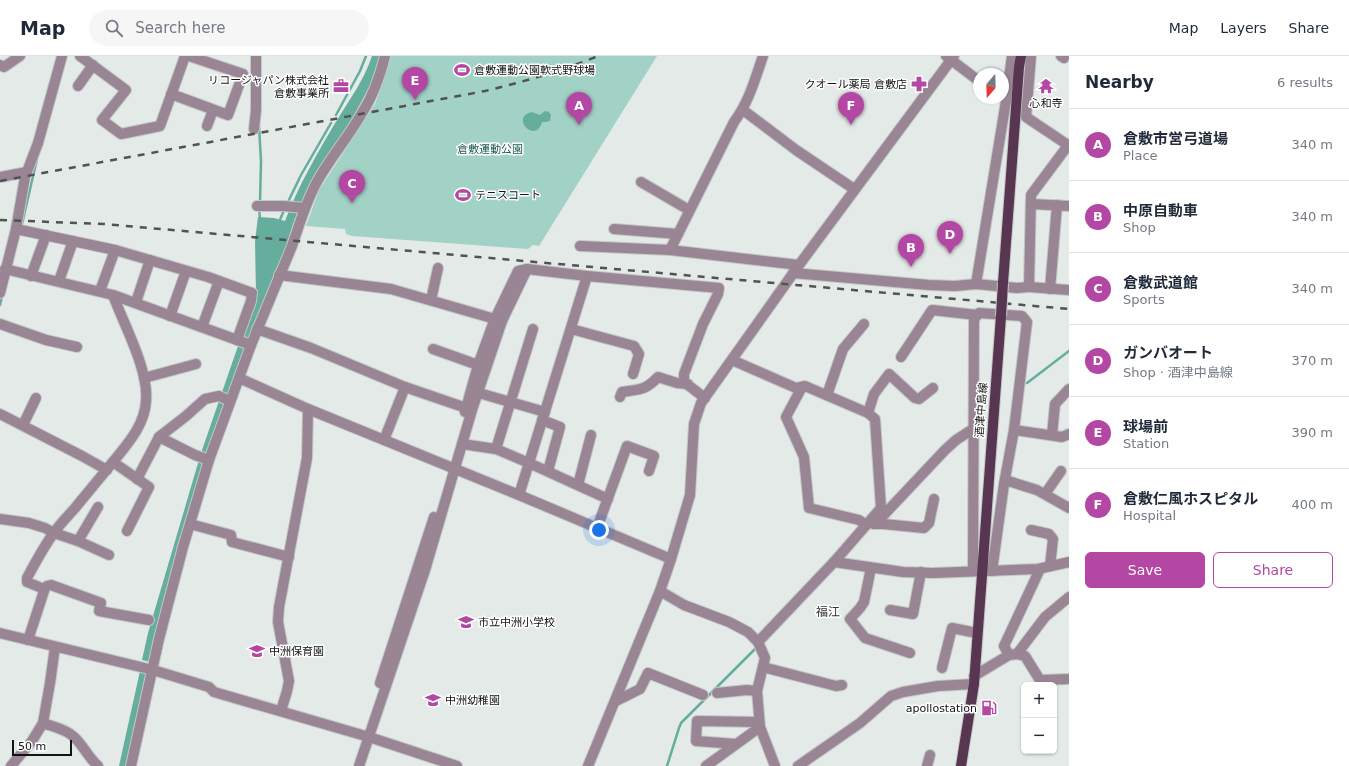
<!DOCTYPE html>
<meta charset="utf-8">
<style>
:root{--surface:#fff;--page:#f6f6f7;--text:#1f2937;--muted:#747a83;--line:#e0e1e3;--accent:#b446a4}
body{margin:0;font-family:"DejaVu Sans","Noto Sans JP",sans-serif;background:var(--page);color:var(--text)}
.controls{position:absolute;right:12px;bottom:12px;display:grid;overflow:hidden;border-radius:6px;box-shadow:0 1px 3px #0004}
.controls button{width:36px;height:36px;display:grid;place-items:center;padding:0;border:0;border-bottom:1px solid var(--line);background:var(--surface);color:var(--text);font:20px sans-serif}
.compass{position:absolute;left:973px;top:12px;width:36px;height:36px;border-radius:50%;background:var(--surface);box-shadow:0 1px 3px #0004;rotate:199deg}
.scale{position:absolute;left:12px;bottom:10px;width:60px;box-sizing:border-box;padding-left:4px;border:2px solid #121413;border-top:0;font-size:11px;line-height:14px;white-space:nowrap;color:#121413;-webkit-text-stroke:3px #fff;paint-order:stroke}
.you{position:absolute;left:599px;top:474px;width:14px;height:14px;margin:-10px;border:3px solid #fff;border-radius:50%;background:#1a73e8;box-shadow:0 0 0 6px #1a73e833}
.badge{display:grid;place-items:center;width:26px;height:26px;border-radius:50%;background:var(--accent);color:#fff;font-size:13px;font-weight:700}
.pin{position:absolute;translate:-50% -33px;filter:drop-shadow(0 1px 2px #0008)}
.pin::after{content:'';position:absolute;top:21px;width:14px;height:12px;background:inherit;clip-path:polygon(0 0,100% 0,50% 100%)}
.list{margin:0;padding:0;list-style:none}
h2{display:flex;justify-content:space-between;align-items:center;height:52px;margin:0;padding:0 16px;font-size:17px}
h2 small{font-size:13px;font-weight:400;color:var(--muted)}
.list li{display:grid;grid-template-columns:26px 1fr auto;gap:12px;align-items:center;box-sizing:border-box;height:72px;padding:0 16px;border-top:1px solid var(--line)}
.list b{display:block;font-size:15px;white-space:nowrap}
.list p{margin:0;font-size:13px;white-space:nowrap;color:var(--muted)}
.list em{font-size:13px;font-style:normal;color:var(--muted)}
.actions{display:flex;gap:8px;padding:12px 16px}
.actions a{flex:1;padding:9px 0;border:1px solid var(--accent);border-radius:6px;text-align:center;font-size:14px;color:var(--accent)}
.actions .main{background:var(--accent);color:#fff}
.icon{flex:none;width:22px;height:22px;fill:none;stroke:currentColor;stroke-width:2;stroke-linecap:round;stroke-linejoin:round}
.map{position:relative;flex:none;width:1069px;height:710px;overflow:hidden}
header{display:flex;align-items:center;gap:24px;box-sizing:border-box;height:56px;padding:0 20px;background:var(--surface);border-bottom:1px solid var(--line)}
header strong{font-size:19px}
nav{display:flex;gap:22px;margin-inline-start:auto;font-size:14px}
.search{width:280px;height:36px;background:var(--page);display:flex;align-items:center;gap:10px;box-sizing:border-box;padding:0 14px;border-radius:22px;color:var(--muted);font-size:15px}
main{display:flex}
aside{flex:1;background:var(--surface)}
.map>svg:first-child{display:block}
.green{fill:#a2d1c6}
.water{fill:#65ae9e}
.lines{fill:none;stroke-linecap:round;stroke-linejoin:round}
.stream{stroke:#65ae9e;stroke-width:2.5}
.minor-casing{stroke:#c2c8c6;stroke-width:12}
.major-casing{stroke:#c2c8c6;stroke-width:12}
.minor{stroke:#9a8595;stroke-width:10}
.major{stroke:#583551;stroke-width:10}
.rail{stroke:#505352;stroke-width:2.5;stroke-dasharray:7 7;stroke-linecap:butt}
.major-bridge-casing{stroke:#c2c8c6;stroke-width:12;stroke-linecap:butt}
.major-bridge{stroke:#583551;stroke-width:10}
.labels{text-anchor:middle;stroke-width:3;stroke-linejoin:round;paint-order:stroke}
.poi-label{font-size:11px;fill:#121413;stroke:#fff;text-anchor:start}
.park-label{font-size:11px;fill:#225d52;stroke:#fff}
.street-label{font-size:11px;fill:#121413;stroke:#fff}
.neighbourhood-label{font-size:12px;fill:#323635;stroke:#fff}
</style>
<header>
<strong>Map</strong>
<div class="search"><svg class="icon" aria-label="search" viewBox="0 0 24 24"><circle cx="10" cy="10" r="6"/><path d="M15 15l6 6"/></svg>Search here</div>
<nav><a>Map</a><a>Layers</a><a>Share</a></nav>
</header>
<main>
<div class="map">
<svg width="1069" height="710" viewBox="0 0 1069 710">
<rect width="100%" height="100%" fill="#e4eae8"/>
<path class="green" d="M391 0H657L539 190 533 189 528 193 352 180 346 178 345 173 306 170 319 134 375 48 381 32Z"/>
<g class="water">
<path d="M372 0H380L374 20 370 30 352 63 304 141 293 168 287 189 249 284 150 606 142 604 148 577 201 397 256 238 255 185 258 161 274 162 285 165C298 130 318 96 337 64 350 43 364 24 372 0Z"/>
<path d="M545 55 549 56 551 59 550 65 546 66H542C536 89 509 61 532 56L540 59Z"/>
<path d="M140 615 144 616 147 620 126 710H119Z"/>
</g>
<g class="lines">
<g class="stream">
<path d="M336 59 360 15 366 0"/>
<path d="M259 70 261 105 260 147"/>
<path d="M287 148 301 119 331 67"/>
<path d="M259 152 260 163"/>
<path d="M279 166 285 152"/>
<path d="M22 168 37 103"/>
<path d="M0 249 2 240"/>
<path d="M1027 327 1069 295"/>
<path d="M667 710 679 672 681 667 756 592"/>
</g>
<defs>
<g id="minor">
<path d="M80 0 126 34 102 64 121 78 160 70 185 0"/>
<path d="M763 0C755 23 749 46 734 66L670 194 799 209"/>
<path d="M946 0 979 25"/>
<path d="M1031 0 1026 61 1068 89"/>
<path d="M1061 0 1064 2"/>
<path d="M0 9 4 11 20 0"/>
<path d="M78 30 93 9"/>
<path d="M171 38 228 59 243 18 189 0"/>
<path d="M743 54 796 94 854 133"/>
<path d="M207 70 213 54"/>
<path d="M254 73 256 54V0"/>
<path d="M0 121 27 116"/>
<path d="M641 126 689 154"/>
<path d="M1031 148 1069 150"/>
<path d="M257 150H284L304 152"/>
<path d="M16 173 115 194 208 221 252 237 251 245 237 284"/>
<path d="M614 173 678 178"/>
<path d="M580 190 670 194"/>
<path d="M5 213 113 239 251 289"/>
<path d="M793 217 929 229 955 230 976 228 1017 232 1029 231 1031 139 1069 88"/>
<path d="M279 219 391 233 502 265"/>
<path d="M31 220 46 179"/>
<path d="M587 220 719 232 718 238 703 268 684 318V326L705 342"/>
<path d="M59 225 73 185"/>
<path d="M976 228 1006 45 1012 0"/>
<path d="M1029 231 1069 234"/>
<path d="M1050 233 1057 149"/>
<path d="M100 235 115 194"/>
<path d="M0 237 16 173 25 121 38 87 62 0"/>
<path d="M431 244 438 212"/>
<path d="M136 246 150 204"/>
<path d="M170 260 186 215"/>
<path d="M0 268 46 284 77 291"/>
<path d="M202 271 219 225"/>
<path d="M257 273 311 292 405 331 472 354"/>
<path d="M571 273 634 290 639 298 633 318"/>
<path d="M433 293 478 309"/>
<path d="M901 301 932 254 977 259"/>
<path d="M732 304 796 332 805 330 868 357 875 363 881 452 834 506 758 586"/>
<path d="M144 322 196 308"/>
<path d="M239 322 308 353 519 439 671 503"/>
<path d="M802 331 786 361 804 401 809 452 859 464 866 469"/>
<path d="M479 337 545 356"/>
<path d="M827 339 843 293 864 268"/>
<path d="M620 341 622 336C639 333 645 335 658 321L677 327 688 328"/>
<path d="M465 356 478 309 494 265 518 215 527 213"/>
<path d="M868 357 874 338 889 318 915 342 919 343 933 332"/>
<path d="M0 358 82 400 107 414"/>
<path d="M542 364 560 371 548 415"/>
<path d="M23 369 36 342"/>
<path d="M1014 374 1062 381 1069 378"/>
<path d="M1052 379 1055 348 1069 333"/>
<path d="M159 381 186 360 205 343 219 340 230 345"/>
<path d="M384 384 405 331"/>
<path d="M462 388 496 393 529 407 608 443"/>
<path d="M496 393 533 273"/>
<path d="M113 406 149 431 127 475"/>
<path d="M137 423 159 381 195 399 209 404"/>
<path d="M1005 424 1037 434 1069 452"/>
<path d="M578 429 591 379"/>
<path d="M1045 438 1061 415"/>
<path d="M0 463 29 467 45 472 54 477 78 485 109 499"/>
<path d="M879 464 945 394 956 384 973 373"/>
<path d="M190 468 231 479 232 486 289 501"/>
<path d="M873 468H883L924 472 929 467 934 443"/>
<path d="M597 472 627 390 654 400 649 415"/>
<path d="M1031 474 1049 478 1053 483 1050 510"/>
<path d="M78 485 98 451"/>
<path d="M834 506 903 516 933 517 1038 513 1069 506"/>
<path d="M871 512 864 546 860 552 850 563 865 582 910 597"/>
<path d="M973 515 974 263 979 257 1022 260 1027 266 1014 374 1004 428 992 515"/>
<path d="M44 533 47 530 51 529 101 547 99 555 149 564"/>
<path d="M660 535 684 549 729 566 748 576 758 586 765 602 757 635 760 671 775 710"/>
<path d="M890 554 913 558 921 516"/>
<path d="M0 577 153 614 209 631 214 636 369 681 457 710"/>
<path d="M28 584 44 535V533L27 526V522C35 507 43 492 53 478 59 469 67 461 75 452 89 435 103 418 117 401 130 385 145 367 146 345 149 314 124 269 113 239"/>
<path d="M1017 598 1045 561 1069 541"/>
<path d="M1009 599 1004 590 1040 513"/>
<path d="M763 611 836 630 842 629"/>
<path d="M942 612 952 572 977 577"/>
<path d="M974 620 1009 599 1017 598 1025 600 1043 629"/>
<path d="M1040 624 1069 623"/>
<path d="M380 627 434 461"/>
<path d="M717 637 747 634 757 635"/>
<path d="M616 645 640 633 648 617 703 639"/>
<path d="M281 655 287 635 289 625 281 582 278 566 279 551 307 402 308 353"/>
<path d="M43 667C53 671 66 673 74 681 83 689 88 701 98 710"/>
<path d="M736 688 696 685 697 665 759 666"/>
<path d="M11 710 32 685 43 667 50 627 55 591"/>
<path d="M131 710 159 583 183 491 209 404 251 289 292 190C300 167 306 145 318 124 331 101 349 80 362 57 373 40 380 20 385 0"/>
<path d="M359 710 425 514 472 354 502 265 527 213 587 220 519 439"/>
<path d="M588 710 660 535 671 503 690 439 694 368 701 347 799 209 954 0"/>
<path d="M706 710 760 671"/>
<path d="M798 710 860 667 891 640 903 636 938 630 974 628"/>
<path d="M927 710 930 699"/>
</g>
<g id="major">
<path d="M1003 227 1019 11 1021 0"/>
<path d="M961 710 974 628 1001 260"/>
</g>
</defs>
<use href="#minor" class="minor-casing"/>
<use href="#major" class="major-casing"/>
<use href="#minor" class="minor"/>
<use href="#major" class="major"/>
<g class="rail">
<path d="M0 125 485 35C523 26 561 15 598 0"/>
<path d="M0 164 104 168 1069 253"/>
</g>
<defs>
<path id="major-bridge" d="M1001 260 1003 227"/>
</defs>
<use href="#major-bridge" class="major-bridge-casing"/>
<use href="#major-bridge" class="major-bridge"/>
</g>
<defs>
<symbol id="stadium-bare" viewBox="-9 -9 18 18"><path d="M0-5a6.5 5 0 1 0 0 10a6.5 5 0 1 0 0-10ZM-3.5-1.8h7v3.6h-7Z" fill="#b446a4" stroke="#fff" stroke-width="2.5" paint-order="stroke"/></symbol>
<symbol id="pharmacy-bare" viewBox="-9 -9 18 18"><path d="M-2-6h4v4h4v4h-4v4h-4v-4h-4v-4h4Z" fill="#b446a4" stroke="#fff" stroke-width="2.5" paint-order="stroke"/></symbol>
<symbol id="office-bare" viewBox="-9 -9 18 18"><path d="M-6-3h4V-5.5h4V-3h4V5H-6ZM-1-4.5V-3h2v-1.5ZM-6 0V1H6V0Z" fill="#b446a4" stroke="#fff" stroke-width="2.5" paint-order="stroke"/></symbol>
<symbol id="temple-bare" viewBox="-9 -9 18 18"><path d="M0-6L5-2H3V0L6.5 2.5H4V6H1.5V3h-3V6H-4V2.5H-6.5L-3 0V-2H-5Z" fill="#b446a4" stroke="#fff" stroke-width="2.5" paint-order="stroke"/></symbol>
<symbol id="school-bare" viewBox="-9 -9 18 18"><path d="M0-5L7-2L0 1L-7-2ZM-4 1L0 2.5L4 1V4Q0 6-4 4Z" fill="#b446a4" stroke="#fff" stroke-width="2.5" paint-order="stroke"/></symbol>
<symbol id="fuel-bare" viewBox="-9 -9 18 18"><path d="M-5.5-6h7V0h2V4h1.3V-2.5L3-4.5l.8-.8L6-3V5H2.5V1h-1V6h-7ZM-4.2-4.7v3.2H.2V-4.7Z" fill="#b446a4" stroke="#fff" stroke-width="2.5" paint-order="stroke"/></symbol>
</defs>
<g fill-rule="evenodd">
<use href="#stadium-bare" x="451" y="3" width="22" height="22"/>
<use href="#pharmacy-bare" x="908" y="17" width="22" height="22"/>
<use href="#office-bare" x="330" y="19" width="22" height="22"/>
<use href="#temple-bare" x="1035" y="19" width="22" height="22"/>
<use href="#stadium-bare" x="452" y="128" width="22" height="22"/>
<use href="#school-bare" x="455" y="555" width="22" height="22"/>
<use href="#school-bare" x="246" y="584" width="22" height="22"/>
<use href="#school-bare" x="422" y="633" width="22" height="22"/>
<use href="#fuel-bare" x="978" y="641" width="22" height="22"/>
</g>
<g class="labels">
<g class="poi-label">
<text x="474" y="18">倉敷運動公園軟式野球場</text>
<text x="329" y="28" text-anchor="end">リコージャパン株式会社<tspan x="329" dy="13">倉敷事業所</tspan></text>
<text x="907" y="32" text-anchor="end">クオール薬局 倉敷店</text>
<text x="1046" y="51" text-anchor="middle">心和寺</text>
<text x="475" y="143">テニスコート</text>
<text x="478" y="570">市立中洲小学校</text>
<text x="269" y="599">中洲保育園</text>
<text x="445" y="648">中洲幼稚園</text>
<text x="977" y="656" text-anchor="end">apollostation</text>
</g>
<g class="park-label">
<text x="490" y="97">倉敷運動公園</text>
</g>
<g class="street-label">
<text transform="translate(981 354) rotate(-86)" y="4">酒津中島線</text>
</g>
<g class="neighbourhood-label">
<text x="828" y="560">福江</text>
</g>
</g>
</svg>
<div class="controls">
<button>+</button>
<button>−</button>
</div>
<svg class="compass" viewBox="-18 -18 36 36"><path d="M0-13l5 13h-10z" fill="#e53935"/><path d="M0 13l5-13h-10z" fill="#747a83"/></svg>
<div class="scale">50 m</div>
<div class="you"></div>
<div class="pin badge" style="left:579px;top:69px">A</div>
<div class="pin badge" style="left:911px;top:211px">B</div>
<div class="pin badge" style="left:352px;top:147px">C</div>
<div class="pin badge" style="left:950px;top:198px">D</div>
<div class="pin badge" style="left:415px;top:44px">E</div>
<div class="pin badge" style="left:851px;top:69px">F</div>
</div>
<aside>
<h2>Nearby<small>6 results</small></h2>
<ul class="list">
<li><span class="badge">A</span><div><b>倉敷市営弓道場</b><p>Place</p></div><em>340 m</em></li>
<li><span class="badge">B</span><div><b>中原自動車</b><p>Shop</p></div><em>340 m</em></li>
<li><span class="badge">C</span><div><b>倉敷武道館</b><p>Sports</p></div><em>340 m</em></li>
<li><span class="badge">D</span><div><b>ガンバオート</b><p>Shop · 酒津中島線</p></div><em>370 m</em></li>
<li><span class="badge">E</span><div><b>球場前</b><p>Station</p></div><em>390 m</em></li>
<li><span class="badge">F</span><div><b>倉敷仁風ホスピタル</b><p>Hospital</p></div><em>400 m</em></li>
</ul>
<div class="actions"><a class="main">Save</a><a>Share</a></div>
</aside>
</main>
